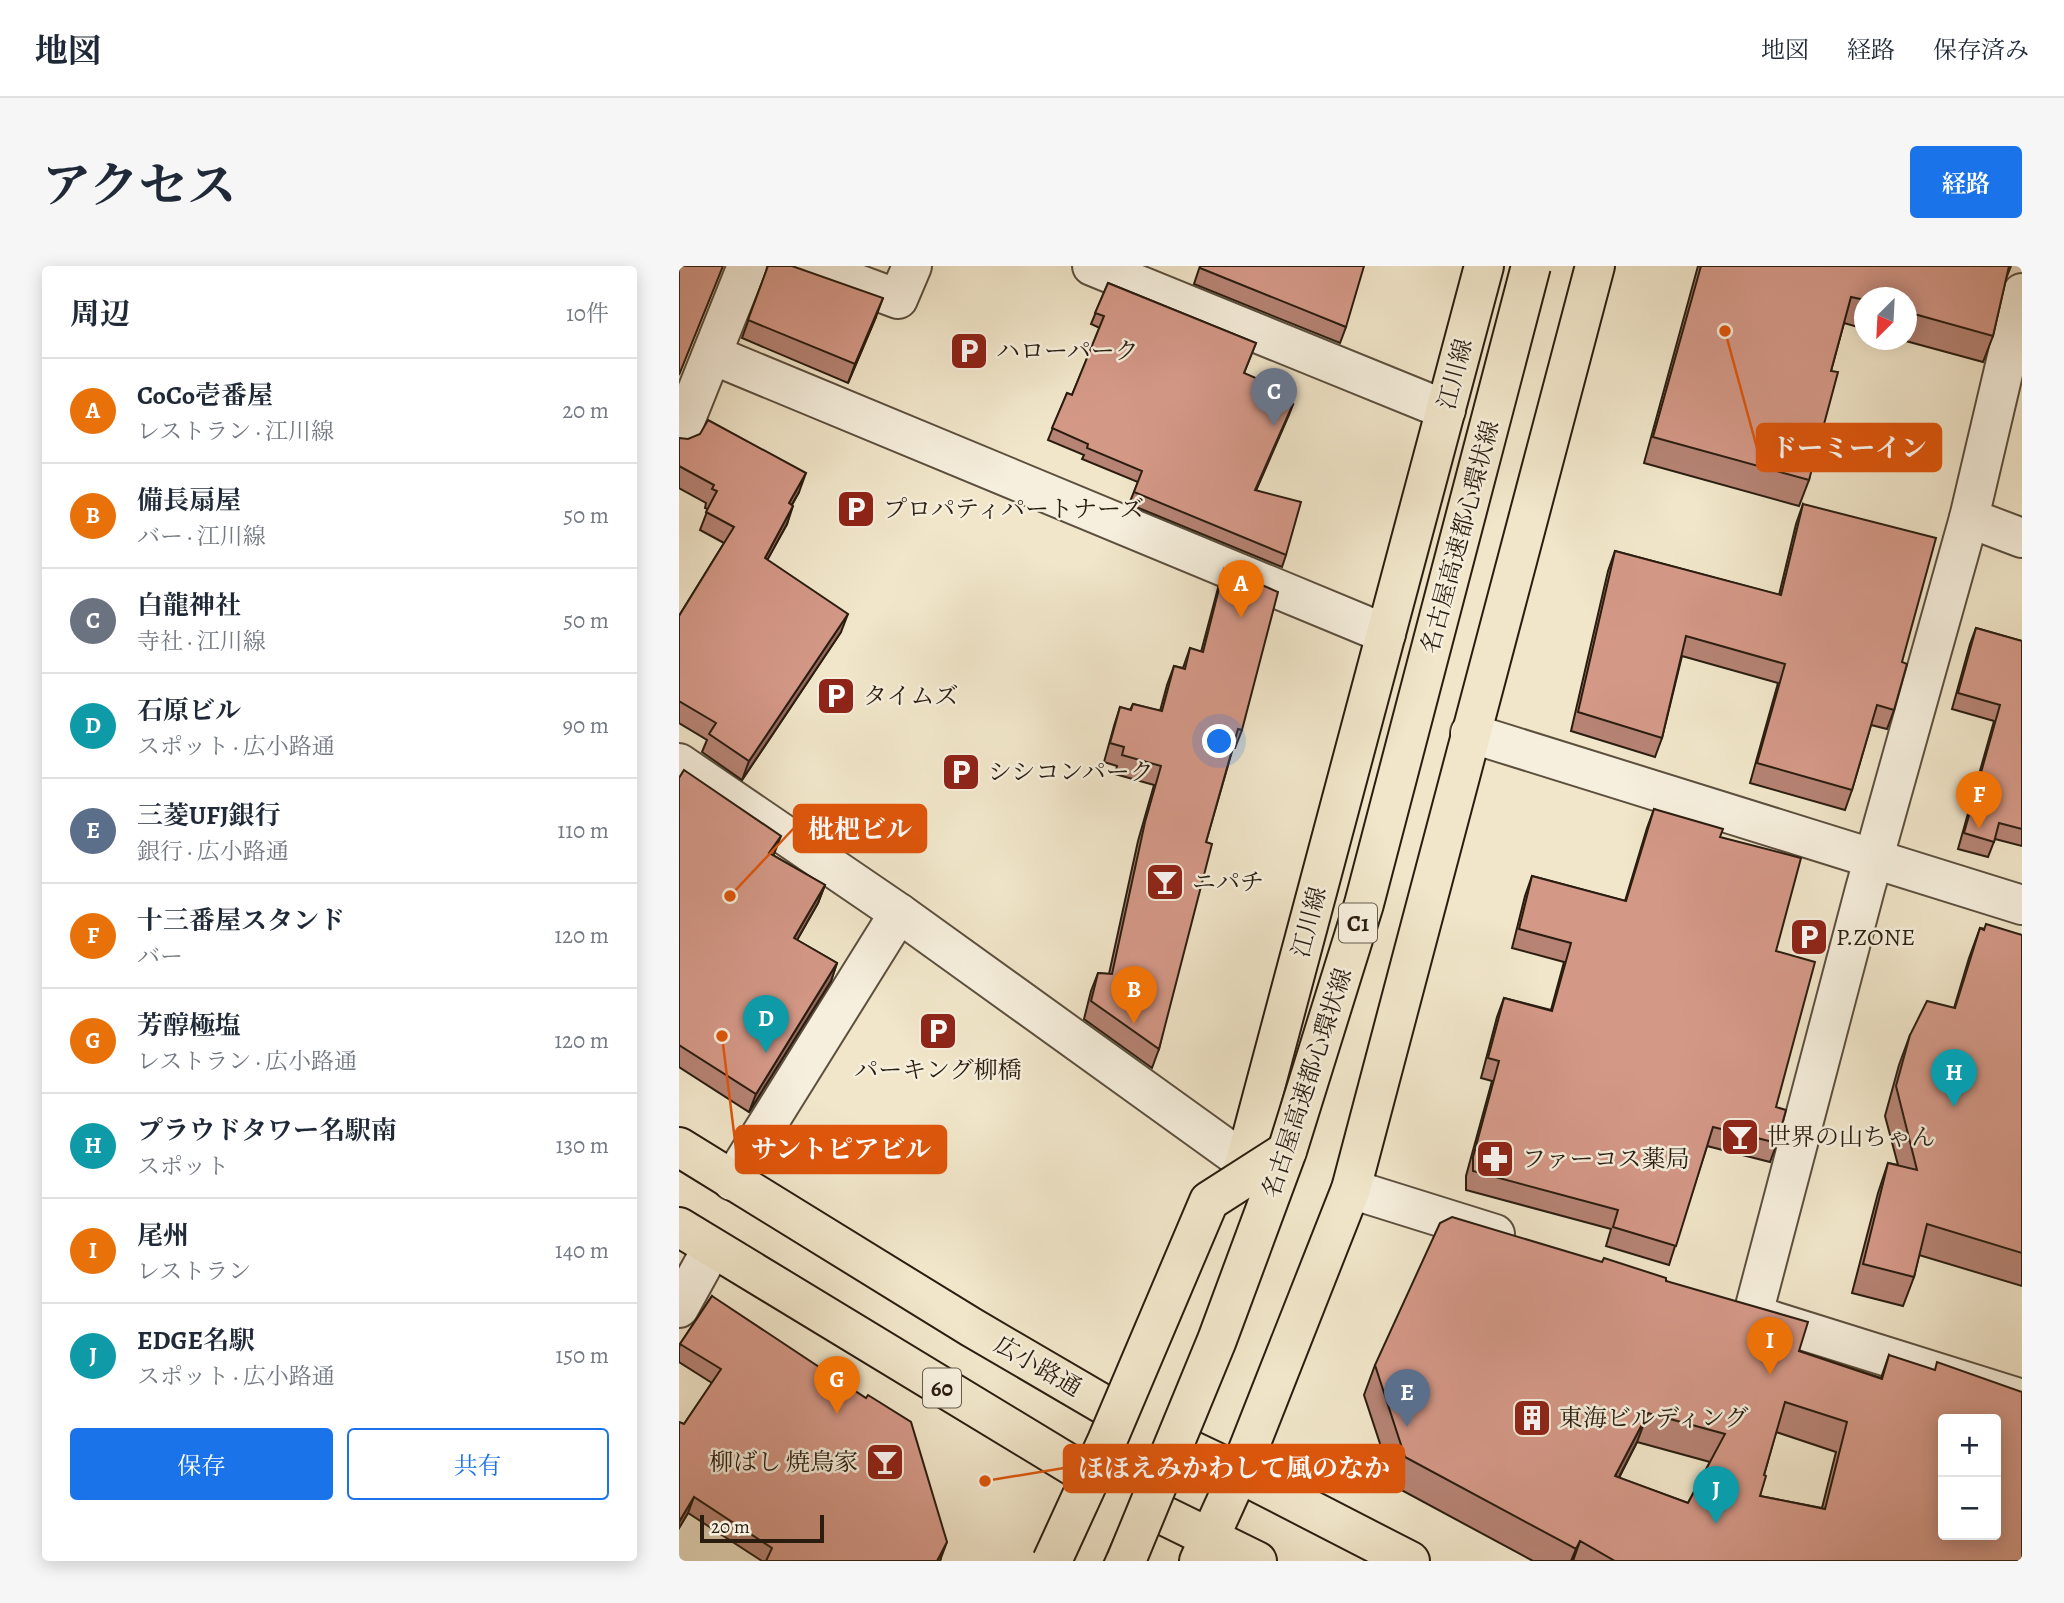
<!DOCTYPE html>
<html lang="ja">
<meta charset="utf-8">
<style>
:root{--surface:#fff;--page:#f6f6f7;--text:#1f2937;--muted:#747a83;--line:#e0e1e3;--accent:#1a73e8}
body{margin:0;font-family:Alegreya,"Noto Serif JP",serif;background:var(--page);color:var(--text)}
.controls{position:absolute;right:21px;bottom:21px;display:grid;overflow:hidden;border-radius:7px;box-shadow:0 4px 18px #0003}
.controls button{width:63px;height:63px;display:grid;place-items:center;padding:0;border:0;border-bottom:2px solid var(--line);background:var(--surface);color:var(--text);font:35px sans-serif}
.compass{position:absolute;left:1175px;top:21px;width:63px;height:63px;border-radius:50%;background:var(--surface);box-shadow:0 4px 18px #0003;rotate:204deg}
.scale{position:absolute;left:21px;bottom:18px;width:124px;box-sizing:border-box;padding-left:7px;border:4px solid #2a1d10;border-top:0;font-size:19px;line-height:24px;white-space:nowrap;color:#2a1d10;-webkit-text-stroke:5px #f6efdd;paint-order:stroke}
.you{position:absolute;left:541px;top:476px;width:24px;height:24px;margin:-18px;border:5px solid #fff;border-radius:50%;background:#1a73e8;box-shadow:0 0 0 10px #1a73e833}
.badge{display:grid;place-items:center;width:46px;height:46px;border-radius:50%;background:var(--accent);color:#fff;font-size:23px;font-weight:700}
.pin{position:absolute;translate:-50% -58px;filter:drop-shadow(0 2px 4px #0008)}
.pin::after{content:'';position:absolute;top:37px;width:24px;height:21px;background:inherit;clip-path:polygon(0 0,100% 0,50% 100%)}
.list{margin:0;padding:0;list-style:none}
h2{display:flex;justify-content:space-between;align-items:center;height:91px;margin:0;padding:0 28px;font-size:30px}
h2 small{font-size:23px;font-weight:400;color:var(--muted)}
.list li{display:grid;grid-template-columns:46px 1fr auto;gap:21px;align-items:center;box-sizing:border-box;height:105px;padding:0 28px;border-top:2px solid var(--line)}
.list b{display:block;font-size:26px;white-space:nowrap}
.list p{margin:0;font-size:23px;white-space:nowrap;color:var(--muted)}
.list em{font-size:23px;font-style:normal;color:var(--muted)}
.actions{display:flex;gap:14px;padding:21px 28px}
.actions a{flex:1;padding:16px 0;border:2px solid var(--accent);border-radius:7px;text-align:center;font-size:24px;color:var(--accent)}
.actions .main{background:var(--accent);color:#fff}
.map{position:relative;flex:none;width:1343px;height:1295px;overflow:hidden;border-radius:7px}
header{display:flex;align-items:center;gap:42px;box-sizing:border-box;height:98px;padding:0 35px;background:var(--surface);border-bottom:2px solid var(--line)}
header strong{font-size:33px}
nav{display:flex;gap:38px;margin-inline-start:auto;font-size:24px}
.intro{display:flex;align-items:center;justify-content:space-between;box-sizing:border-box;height:168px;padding:0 42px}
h1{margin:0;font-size:49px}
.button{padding:18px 32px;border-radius:7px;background:var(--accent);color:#fff;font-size:24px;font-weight:700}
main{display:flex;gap:42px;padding:0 42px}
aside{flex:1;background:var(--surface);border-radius:7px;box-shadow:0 4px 18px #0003}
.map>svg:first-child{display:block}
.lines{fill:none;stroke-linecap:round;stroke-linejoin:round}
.street-casing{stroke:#5c4f3e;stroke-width:42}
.primary-casing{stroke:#2a1d10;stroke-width:42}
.street{stroke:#f6efdd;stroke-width:38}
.primary{stroke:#f1e6ca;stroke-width:38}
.highway-bridge-casing{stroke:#2a1d10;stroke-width:42;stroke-linecap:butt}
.highway-bridge{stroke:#f1e6ca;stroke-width:38}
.wall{fill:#b68374;stroke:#2a1d10;stroke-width:2;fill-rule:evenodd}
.shaded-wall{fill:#946a5e;stroke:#2a1d10;stroke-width:2}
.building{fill:#d49887;stroke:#2a1d10;stroke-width:2;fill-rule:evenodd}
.labels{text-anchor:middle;stroke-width:5;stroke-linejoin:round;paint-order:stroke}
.shield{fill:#f6efdd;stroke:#675c4e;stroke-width:2}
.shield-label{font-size:23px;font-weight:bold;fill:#2a1d10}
.poi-label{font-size:24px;fill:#2a1d10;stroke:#f6efdd;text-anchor:start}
.street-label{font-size:24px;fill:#2a1d10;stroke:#f6efdd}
.leader{fill:none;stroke:#de560c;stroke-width:2.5}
.callout-dot{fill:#de560c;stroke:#f6efdd;stroke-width:2.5}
.callout{fill:#de560c;stroke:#de560c;stroke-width:2.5}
.callout-label{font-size:26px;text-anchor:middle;font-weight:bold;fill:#fff}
</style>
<header>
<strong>地図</strong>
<nav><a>地図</a><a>経路</a><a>保存済み</a></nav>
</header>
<div class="intro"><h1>アクセス</h1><a class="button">経路</a></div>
<main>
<aside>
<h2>周辺<small>10件</small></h2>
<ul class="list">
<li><span class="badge" style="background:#e8710a">A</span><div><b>CoCo壱番屋</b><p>レストラン · 江川線</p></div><em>20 m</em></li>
<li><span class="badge" style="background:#e8710a">B</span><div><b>備長扇屋</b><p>バー · 江川線</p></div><em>50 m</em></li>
<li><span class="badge" style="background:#6b7280">C</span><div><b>白龍神社</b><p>寺社 · 江川線</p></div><em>50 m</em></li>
<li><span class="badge" style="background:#0f9aa8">D</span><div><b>石原ビル</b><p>スポット · 広小路通</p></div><em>90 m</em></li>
<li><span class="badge" style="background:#5c6f8a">E</span><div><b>三菱UFJ銀行</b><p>銀行 · 広小路通</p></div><em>110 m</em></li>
<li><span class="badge" style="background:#e8710a">F</span><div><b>十三番屋スタンド</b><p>バー</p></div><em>120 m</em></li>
<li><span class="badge" style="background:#e8710a">G</span><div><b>芳醇極塩</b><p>レストラン · 広小路通</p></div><em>120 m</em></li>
<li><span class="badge" style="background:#0f9aa8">H</span><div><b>プラウドタワー名駅南</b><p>スポット</p></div><em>130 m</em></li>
<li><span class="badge" style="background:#e8710a">I</span><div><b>尾州</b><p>レストラン</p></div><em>140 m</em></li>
<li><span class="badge" style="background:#0f9aa8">J</span><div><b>EDGE名駅</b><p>スポット · 広小路通</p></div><em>150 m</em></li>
</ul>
<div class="actions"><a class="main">保存</a><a>共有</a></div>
</aside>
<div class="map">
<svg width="1343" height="1295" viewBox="0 0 1343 1295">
<rect width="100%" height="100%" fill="#f1e6ca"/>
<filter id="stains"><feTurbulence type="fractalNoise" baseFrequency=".00286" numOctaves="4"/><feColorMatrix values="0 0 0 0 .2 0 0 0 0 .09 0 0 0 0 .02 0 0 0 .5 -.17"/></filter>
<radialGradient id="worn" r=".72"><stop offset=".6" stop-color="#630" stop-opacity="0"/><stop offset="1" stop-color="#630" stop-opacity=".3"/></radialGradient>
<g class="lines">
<defs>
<g id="street">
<path d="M130 0 219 33 233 0"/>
<path d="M413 0 767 144"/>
<path d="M34 89 707 368"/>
<path d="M0 170 68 0"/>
<path d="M1290 252 1343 272"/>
<path d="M791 467 1343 639"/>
<path d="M0 497 220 647 566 896"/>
<path d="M53 915 220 647"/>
<path d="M672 923 816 968"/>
<path d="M0 1042 32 984"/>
<path d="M1074 1048 1186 623 1290 252 1343 27"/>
<path d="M1078 1050 1343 1133"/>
</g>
<g id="primary">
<path d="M0 881 292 1061 463 1161 560 1207 731 1295"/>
<path d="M0 961 435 1225 578 1295"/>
<path d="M403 1295 463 1161 566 896 805 0"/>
<path d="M520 1295 560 1207 672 923 916 0"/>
</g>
</defs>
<use href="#street" class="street-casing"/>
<use href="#primary" class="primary-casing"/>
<use href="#street" class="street"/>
<use href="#primary" class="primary"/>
<defs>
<g id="highway-bridge">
<path d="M373 1295 428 1175 530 935 608 885"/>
<path d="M447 1295 538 1074 608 885 685 638 852 0"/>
</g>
</defs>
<use href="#highway-bridge" class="highway-bridge-casing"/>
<use href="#highway-bridge" class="highway-bridge"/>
</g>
<g class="wall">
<path d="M89 0 197 51 169 117 63 72Z"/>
<path d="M521 0 667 61 661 77 515 18Z"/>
<path d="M1019 0H1332L1327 13 1314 70 1304 96 1223 74H1228V32H1186V63L1165 57 1152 105 1130 214 1120 240 965 197Z"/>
<path d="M429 17 577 77 565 107 606 134 614 138 577 224 607 289 603 301 450 238 459 216 403 193 405 189 369 174 388 127 393 129 421 62 412 58Z"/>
<path d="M0 172 120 226 113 239 108 258 88 294 162 366 63 514 23 486 28 474 0 457V350L45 277 21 264 29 243 26 242 27 237 0 222Z"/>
<path d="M1124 238 1223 396 1215 444 1208 463 1192 459 1173 524 1166 544 1071 517 1099 417 1003 390 983 472 976 491 892 465 929 305 936 285 1100 329 1117 258Z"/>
<path d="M545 303 563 464 556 482H554L527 576 480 783 473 802 405 753 412 725 419 707 430 708 459 575 475 519 436 508 438 500 425 496 435 460 441 441 451 444 454 438 481 445 488 419 495 400 504 402 511 382 522 386 539 322Z"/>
<path d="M1297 362 1343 375V580L1316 573 1309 591 1279 583 1315 455 1273 443 1291 378Z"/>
<path d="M0 512 94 589 146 619 139 637 118 674 158 697 152 715 70 846 0 801Z"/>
<path d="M975 543 1041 571 1097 685V841L1098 877 1091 896 1028 880 990 999 927 980 932 963 787 924V910L813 815 802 812 818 751 825 732 872 744 885 696 833 682 846 630 853 610 946 635 968 562Z"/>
<path d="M1301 662 1343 669V1020L1240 989 1235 1011 1224 1040 1173 1027 1199 927 1209 897 1219 899 1206 850 1220 799 1231 769 1275 742 1290 692Z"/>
<path d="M987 1015 1120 1085 1202 1112 1210 1089 1343 1295H854L715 1220 685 1129 696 1099ZM1097 1166 1157 1186 1143 1242 1081 1230 1085 1209ZM958 1176 1031 1196 1009 1237 940 1212Z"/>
<path d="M33 1030 262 1292 261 1295H83L9 1247 0 1262V1156L5 1158 33 1117 0 1096V1082L1 1078Z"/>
</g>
<g class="shaded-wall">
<path d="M204 32 197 51 169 117 176 98Z"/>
<path d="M614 138 610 149 572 236 576 224Z"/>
<path d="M127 207 120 226 103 256 110 237Z"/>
<path d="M114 240 108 258 79 311 86 292Z"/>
<path d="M169 348 162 366 63 514 70 495Z"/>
<path d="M102 570 95 588 84 605 90 587Z"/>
<path d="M146 619 139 637 109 690 115 672Z"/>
<path d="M158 697 152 715 70 846 77 828Z"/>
<path d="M969 1147 958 1176 925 1240 936 1210Z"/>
<path d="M15 1231 9 1247 0 1262V1256Z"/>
<path d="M901 1275 894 1295H892L897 1283Z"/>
<path d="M268 1276 262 1292 261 1295H258Z"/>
</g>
<g class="building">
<path d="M0 0H44L0 109Z"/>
<path d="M89 0H113L204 32 176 98 69 54Z"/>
<path d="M521 0H685L667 61 521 2Z"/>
<path d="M1022 0H1330L1314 70 1228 46V32H1186V34L1172 31 1152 105 1159 106 1130 214 974 171Z"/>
<path d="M429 17 577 77 565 107 609 126 605 134 614 138 576 224 622 236 607 289 455 226 463 205 408 182 409 178 373 162 388 127 393 129 425 50 416 47Z"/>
<path d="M29 154 127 207 110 237 114 240 86 292 169 348 70 495 30 468 37 457 0 435V350L55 261 27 246 38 225 33 223 35 219 0 200V172L9 173 21 168Z"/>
<path d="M1124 238 1257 272 1223 396 1228 398 1215 444 1198 439 1173 524 1078 497 1106 398 1007 370 983 472 899 446 936 285 1102 329Z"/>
<path d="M545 303 599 326 563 464 559 463 527 576 533 578 480 783 412 735 419 707 433 708 466 556 482 500 443 489 445 481 431 477 441 441 452 444 454 438 483 445 495 400 506 403 511 382 524 386Z"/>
<path d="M1297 362 1343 375V563L1320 557 1315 576 1285 567 1321 439 1279 427Z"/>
<path d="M5 504 102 570 90 587 146 619 115 672 158 697 77 828 0 779V512Z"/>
<path d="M975 543 1044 563 1041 571 1122 592 1097 685 1136 696 1097 841 1107 844 1098 877 1034 861 997 980 934 961 939 944 794 905V891L820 795 809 792 825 732 873 745 892 677 840 663 853 610 947 635Z"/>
<path d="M1307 658 1343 669V987L1248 958 1235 1011 1184 998 1209 897 1238 904 1217 820 1231 769 1248 735 1276 742 1301 662 1305 664Z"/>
<path d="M773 951 923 996 925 992 987 1012V1015L1129 1056 1120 1085 1203 1113 1210 1089 1256 1104 1258 1096 1343 1126V1295H936L901 1275 897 1283 726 1191 696 1099 761 957ZM1106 1136 1168 1156 1146 1243 1081 1230 1087 1210 1085 1209ZM969 1147 1046 1168 1009 1237 936 1210ZM1264 1153H1317V1269H1264Z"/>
<path d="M33 1030 187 1132 189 1129 232 1156 268 1276 258 1295H87L93 1282 15 1231 0 1256V1156L5 1158 42 1103 1 1078Z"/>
</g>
<defs>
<symbol id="parking-square" viewBox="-11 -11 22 22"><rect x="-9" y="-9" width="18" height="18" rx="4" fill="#8f2418" stroke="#f6efdd"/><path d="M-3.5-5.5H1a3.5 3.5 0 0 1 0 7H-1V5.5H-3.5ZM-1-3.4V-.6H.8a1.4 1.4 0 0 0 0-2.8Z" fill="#fff"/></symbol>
<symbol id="bar-square" viewBox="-11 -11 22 22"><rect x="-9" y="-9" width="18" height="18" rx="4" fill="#8f2418" stroke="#f6efdd"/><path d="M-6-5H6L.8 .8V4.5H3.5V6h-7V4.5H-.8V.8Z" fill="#fff"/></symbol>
<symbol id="pharmacy-square" viewBox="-11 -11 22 22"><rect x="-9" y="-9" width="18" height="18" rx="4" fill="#8f2418" stroke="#f6efdd"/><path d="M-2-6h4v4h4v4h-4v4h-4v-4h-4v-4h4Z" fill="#fff"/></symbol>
<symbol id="building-square" viewBox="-11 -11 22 22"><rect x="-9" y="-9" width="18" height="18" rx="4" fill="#8f2418" stroke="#f6efdd"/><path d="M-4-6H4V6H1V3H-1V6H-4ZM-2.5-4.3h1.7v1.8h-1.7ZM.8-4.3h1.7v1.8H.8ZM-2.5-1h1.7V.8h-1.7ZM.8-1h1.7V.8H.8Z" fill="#fff"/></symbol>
</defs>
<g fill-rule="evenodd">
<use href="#parking-square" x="268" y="63" width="44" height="44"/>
<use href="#parking-square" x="155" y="221" width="44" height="44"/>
<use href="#parking-square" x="135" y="408" width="44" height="44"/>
<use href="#parking-square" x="260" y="484" width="44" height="44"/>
<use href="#bar-square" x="464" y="594" width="44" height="44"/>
<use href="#parking-square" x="1108" y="649" width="44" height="44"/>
<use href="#parking-square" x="237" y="743" width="44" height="44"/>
<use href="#bar-square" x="1039" y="849" width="44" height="44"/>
<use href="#pharmacy-square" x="794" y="871" width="44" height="44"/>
<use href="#building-square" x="831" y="1130" width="44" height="44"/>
<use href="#bar-square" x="184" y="1174" width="44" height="44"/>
</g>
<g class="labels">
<g class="shield">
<rect x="660" y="637.5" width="38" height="39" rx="5"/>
<rect x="244" y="1102.5" width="38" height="39" rx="5"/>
</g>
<g class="shield-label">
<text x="679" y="665">C1</text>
<text x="263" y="1130">60</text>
</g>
<g class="poi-label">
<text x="317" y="93">ハローパーク</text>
<text x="204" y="251">プロパティパートナーズ</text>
<text x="184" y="438">タイムズ</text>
<text x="309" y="514">シシコンパーク</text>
<text x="513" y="624">ニパチ</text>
<text x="1157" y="679">P.ZONE</text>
<text x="259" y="812" text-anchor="middle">パーキング柳橋</text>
<text x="1088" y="879">世界の山ちゃん</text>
<text x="843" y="901">ファーコス薬局</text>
<text x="880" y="1160">東海ビルディング</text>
<text x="179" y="1204" text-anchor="end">柳ばし 焼鳥家</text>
</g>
<g class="street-label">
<text transform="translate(776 108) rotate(-75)" y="8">江川線</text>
<text transform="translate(781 271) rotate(-75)" y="8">名古屋高速都心環状線</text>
<text transform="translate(630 656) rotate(-75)" y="8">江川線</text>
<text transform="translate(628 817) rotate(-72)" y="8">名古屋高速都心環状線</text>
<text transform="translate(359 1100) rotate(30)" y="8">広小路通</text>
</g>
</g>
<path class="leader" d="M1046 65L1078 182M51 630L115 562M43 770L57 883M306 1215L385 1202"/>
<g class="callout-dot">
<circle cx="1046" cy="65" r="7"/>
<circle cx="51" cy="630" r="7"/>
<circle cx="43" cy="770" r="7"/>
<circle cx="306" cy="1215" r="7"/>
</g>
<g class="callout">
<rect x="1078" y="158" width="184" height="47" rx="7"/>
<rect x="115" y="539" width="132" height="47" rx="7"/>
<rect x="57" y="860" width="210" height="47" rx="7"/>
<rect x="385" y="1179" width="340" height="47" rx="7"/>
</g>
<g class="callout-label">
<text x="1170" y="191">ドーミーイン</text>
<text x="181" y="572">枇杷ビル</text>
<text x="162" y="892">サントピアビル</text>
<text x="555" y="1211">ほほえみかわして風のなか</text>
</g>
<rect width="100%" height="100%" filter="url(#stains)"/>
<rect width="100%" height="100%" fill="url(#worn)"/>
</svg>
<div class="controls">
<button>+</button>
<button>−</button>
</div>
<svg class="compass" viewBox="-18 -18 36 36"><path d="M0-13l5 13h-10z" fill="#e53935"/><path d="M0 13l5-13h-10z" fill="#747a83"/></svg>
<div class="scale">20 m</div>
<div class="you"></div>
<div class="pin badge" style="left:562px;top:352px;background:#e8710a">A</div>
<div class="pin badge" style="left:455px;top:758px;background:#e8710a">B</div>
<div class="pin badge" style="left:595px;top:160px;background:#6b7280">C</div>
<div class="pin badge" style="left:87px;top:787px;background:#0f9aa8">D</div>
<div class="pin badge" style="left:728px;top:1161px;background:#5c6f8a">E</div>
<div class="pin badge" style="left:1300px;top:563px;background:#e8710a">F</div>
<div class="pin badge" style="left:158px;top:1148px;background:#e8710a">G</div>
<div class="pin badge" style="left:1275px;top:841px;background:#0f9aa8">H</div>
<div class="pin badge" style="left:1091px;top:1109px;background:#e8710a">I</div>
<div class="pin badge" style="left:1037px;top:1258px;background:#0f9aa8">J</div>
</div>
</main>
